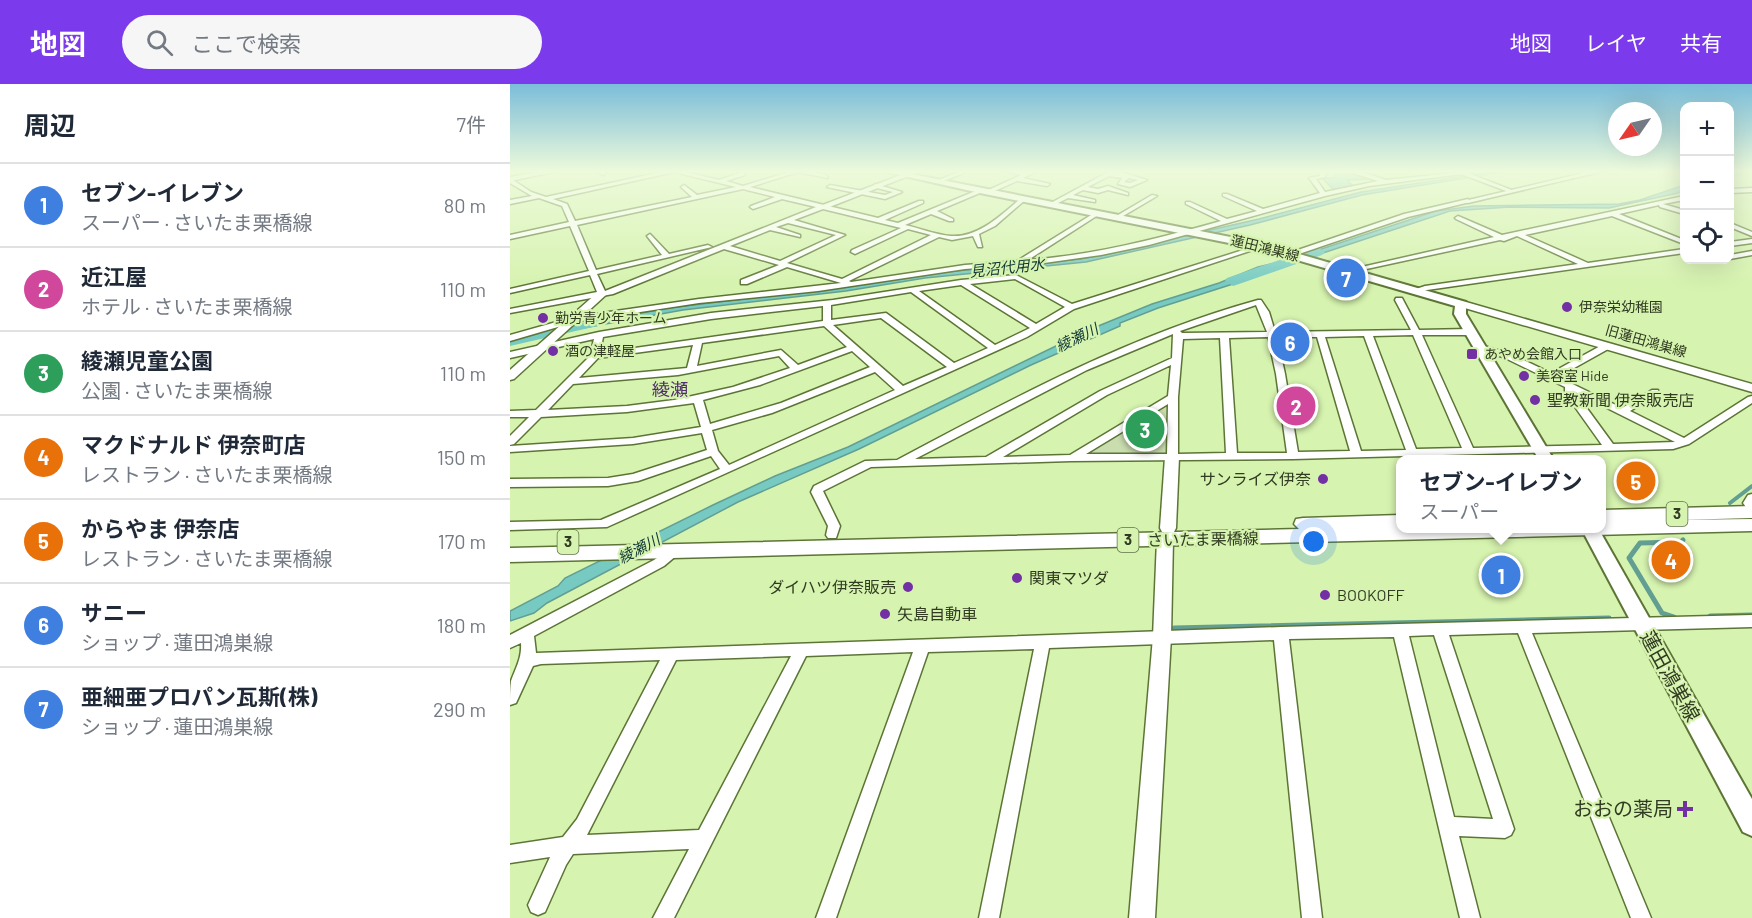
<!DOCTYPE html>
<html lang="ja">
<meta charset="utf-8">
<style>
:root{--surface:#fff;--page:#f6f6f7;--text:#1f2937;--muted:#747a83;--line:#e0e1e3;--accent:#7c3aed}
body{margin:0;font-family:Barlow,"Noto Sans JP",sans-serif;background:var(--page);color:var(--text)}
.controls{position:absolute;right:18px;top:18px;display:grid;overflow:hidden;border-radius:12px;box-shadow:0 6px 24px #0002}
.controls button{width:54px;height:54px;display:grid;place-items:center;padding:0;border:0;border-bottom:2px solid var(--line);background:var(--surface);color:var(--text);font:30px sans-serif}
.compass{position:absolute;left:1098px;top:18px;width:54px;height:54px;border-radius:50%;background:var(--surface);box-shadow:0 6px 24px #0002;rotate:236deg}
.you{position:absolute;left:804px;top:458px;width:21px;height:21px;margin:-15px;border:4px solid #fff;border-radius:50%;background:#1a73e8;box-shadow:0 0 0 9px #1a73e833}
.badge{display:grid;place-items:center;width:39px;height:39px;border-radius:50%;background:var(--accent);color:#fff;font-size:20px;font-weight:700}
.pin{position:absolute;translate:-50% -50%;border:3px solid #fff;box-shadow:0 2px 6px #0006}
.popup{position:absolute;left:886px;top:371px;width:210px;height:78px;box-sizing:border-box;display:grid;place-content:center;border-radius:12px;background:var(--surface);filter:drop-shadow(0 2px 4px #0005);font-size:20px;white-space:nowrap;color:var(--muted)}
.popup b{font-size:22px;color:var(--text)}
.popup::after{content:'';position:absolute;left:50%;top:100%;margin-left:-12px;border:12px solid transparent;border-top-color:var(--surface)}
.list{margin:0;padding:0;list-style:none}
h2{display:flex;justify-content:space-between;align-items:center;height:78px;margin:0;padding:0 24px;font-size:26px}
h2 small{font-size:20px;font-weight:400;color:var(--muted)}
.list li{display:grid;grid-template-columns:39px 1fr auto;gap:18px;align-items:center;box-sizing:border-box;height:84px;padding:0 24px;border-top:2px solid var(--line)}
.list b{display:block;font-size:22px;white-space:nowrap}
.list p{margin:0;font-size:20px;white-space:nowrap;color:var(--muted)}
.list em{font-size:20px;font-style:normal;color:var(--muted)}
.icon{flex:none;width:33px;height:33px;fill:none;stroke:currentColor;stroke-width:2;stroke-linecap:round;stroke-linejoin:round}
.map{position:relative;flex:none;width:1242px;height:834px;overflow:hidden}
header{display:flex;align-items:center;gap:36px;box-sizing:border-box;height:84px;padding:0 30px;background:var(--accent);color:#fff}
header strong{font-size:28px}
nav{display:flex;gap:33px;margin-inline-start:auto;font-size:21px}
.search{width:420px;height:54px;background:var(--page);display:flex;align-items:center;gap:15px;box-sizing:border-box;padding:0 21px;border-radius:33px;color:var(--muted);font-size:22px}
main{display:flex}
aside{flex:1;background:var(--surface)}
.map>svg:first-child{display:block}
.green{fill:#c9ddaf}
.water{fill:#77cac2;stroke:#629f92;stroke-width:1.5}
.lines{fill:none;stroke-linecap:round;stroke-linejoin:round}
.stream-far1{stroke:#629f92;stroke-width:4}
.stream{stroke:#629f92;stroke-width:5}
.canal{fill:#77cac2;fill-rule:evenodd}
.river{fill:#77cac2;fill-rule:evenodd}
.minor-casing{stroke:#5c7536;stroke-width:3}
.tertiary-casing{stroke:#5c7536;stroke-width:3}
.secondary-casing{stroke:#5c7536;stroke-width:4}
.primary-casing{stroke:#5c7536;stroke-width:3}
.minor{fill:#fff;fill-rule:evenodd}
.tertiary{fill:#fff;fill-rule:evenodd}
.secondary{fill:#fff;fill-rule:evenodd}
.primary{fill:#fff;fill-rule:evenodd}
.poi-dot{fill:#732fa4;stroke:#d6f3af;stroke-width:2}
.labels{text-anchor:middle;stroke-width:4.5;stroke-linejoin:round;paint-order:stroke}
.far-street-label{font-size:14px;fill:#303b21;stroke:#d6f3af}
.far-poi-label{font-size:14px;fill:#303b21;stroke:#d6f3af;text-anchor:start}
.far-water-label{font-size:15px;font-style:italic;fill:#113936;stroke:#d6f3af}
.shield{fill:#d6f3af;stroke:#62724c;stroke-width:1.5}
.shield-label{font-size:15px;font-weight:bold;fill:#303b21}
.poi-label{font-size:16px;fill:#303b21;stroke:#d6f3af;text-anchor:start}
.street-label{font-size:16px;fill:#303b21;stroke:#d6f3af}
.neighbourhood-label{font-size:18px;fill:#4d2e67;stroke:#d6f3af}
.near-street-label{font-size:20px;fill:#303b21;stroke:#d6f3af}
.near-poi-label{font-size:20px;fill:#303b21;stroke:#d6f3af;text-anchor:end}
</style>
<header>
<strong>地図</strong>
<div class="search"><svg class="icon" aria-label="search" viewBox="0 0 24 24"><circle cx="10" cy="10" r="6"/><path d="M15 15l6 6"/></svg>ここで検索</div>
<nav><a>地図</a><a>レイヤ</a><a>共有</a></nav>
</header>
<main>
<aside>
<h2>周辺<small>7件</small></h2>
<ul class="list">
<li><span class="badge" style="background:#3f7fe0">1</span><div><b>セブン-イレブン</b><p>スーパー · さいたま栗橋線</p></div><em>80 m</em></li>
<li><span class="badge" style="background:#d1479c">2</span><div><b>近江屋</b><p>ホテル · さいたま栗橋線</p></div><em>110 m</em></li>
<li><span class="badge" style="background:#2e9e5b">3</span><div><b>綾瀬児童公園</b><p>公園 · さいたま栗橋線</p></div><em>110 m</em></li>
<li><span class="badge" style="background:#e8710a">4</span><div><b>マクドナルド 伊奈町店</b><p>レストラン · さいたま栗橋線</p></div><em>150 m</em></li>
<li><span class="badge" style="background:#e8710a">5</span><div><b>からやま 伊奈店</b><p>レストラン · さいたま栗橋線</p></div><em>170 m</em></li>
<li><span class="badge" style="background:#3f7fe0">6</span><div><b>サニー</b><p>ショップ · 蓮田鴻巣線</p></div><em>180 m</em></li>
<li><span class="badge" style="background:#3f7fe0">7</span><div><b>亜細亜プロパン瓦斯(株)</b><p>ショップ · 蓮田鴻巣線</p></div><em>290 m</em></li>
</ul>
</aside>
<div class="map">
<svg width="1242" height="834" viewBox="0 0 1242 834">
<rect width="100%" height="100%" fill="#d6f3af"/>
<path class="green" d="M652 321 658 324 656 369 581 370 579 366Z"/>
<g class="water">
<path d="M826 87 844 88 865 95 837 96 843 102 824 106 812 94H824Z"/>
<path d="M986 87H998L852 111 740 141 576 178 415 194 336 207 173 226 67 245V241L158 224 317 205 425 189 571 175 749 135 851 108Z"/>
<path d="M1174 101V106L1168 109 1099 124 1000 123 940 127 804 172 762 183 726 199 648 224 610 239V242L521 281 349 365 228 418 37 519 24 529 0 537V527L48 502 55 494 203 421 265 392 338 363 581 245 642 220 709 199 748 183 778 176 926 127 964 122 1109 120 1130 116Z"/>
</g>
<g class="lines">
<path class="stream-far1" d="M1220 419 1242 402"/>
<g class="stream">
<path d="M1200 532 1242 531"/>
<path d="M1164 533 1152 529 1119 474 1130 459 1171 458 1173 456"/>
<path d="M664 544 1099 534"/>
</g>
<path class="canal" d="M88 236 92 237V241L0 262V256Z"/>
<g class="river">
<path d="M1220 87H1239L1220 95Z"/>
<path d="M807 163 815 168 812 171 729 200 723 202 715 197 717 194Z"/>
</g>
<defs>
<g id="minor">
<path d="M85 87H92L96 89 93 91Z"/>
<path d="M156 87H172L209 96 233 88 235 91 216 97 233 102 282 87H295L316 91 318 94 288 88 240 103 368 134 409 117H413V119L375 136 388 139 468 106H472V108L427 127 443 135V137H439L421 130 395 141C409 144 426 151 441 152 468 154 491 131 510 115L515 116 485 142 469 150 472 163H468L463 152 442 156 429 153 339 197 341 198 455 181 507 177 586 128 589 130 588 131 518 176C584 171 647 155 711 137L676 120V118H680L717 135 747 127 713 112V110H717L753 125 810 109 799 94 810 92 811 87H817L815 93 806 95 815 108 868 97 843 89H830L827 87H849L876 96 964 87 958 89 1004 107 999 108 951 90 859 102 815 112 639 161 591 171 534 179 455 185 308 207 189 219 65 238 0 257V251L64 233 189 215 331 199 277 183 237 200H231V196L269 181 214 165 103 210 0 229V225L87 208 80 191 0 209V205L79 187 60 142 0 155V151L59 138 52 122 29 114 0 120V116L22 112 0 99V94L21 108 36 113ZM164 88 226 103 187 111 174 101 171 103 182 113 65 137 57 120 43 115ZM233 105 265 113 241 122 240 123 243 125 272 115 306 123 95 207 87 190 202 163 198 161 159 170 140 150 137 152 152 171 86 186 67 141ZM313 125 391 144 342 166 341 168 345 170 398 145 421 151 332 195 277 179 335 151 284 136ZM278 139 326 151 270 177 220 162 260 146 290 153V151L266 143Z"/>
<path d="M451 87H458L429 99 424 98Z"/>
<path d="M496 87 516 88 527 87 513 94 540 100 537 102 507 97 478 110H474V108L511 91Z"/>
<path d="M600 87H607L637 96 620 103 608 100 612 94 599 92 578 103 588 105 598 102 618 109V111L598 106 588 109 573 106 563 111 585 116V118L558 114 542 122 537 121ZM619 94 628 96 620 99 614 98Z"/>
<path d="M700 87H708L705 89Z"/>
<path d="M365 100 392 108 375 115 317 103 320 101 375 111 383 108 363 103Z"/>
<path d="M1242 104V108L1220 109V105Z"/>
<path d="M642 111 647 112 608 135 603 134Z"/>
<path d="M1174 112V116L1153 120 1174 126V130L1150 123 1149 121 1109 130 1174 156V160L1102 132 1015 151 1078 179 1174 165V169L917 206 906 209V205L915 202 1068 180 1007 152 994 157 990 156 838 189 834 187 984 153 946 135 945 134 948 132 992 151Z"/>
<path d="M958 115 960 118 898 133 783 172 776 170 894 130Z"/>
<path d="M1220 139 1242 148V152L1220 143Z"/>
<path d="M1242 155V159L1220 162V158Z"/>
<path d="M749 161 755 162 564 225 517 253 97 443 0 446V438L91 436 210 385 201 372 128 397 98 402 0 403V395L98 394 123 390 197 366 192 349 123 360 0 368V362L123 354 191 343 184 319 117 328 31 333 4 360 0 361V352L19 333H0V327L26 326 80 272 84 255 0 274V268L89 248 201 229 323 216 451 196 506 191 562 220ZM505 195 555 223 526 240 460 200ZM451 201 520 244 485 261 409 207ZM401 208 478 264 444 279 376 229 321 236V221ZM313 222V237L90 269 93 253 201 235ZM371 234 437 283 393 302 323 241ZM314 242 337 263 288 281 271 266 187 282 192 259ZM183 261 177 284 69 294 88 274ZM342 267 360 283 271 319 200 340 193 316 250 301ZM269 272 280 284 223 303 164 316 117 322 38 326 63 300 168 291ZM365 288 385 306 219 381 208 367 202 346 262 329Z"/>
<path d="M1242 167V171L1220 175V171Z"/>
<path d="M886 214H892L909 246 960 245 964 248 960 251H912L963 364 1092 361 1055 309V303L993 273 967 266 965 264 970 261 999 269 1041 289 1094 260H1100V264L1048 293 1112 324 1142 306H1148V310L1120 327 1174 354 1238 313 1242 312V319L1179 360 1163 365 783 375 561 377 361 383 313 407 330 442 326 454H318L316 451 318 442 301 408 304 402 355 377 387 376C503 314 621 251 748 216H751L759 228 765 248 901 246 885 216ZM746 221 757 248 672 249 670 247ZM663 250 662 274 590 307 476 373 405 375 577 286ZM903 251 952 364 906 365 863 252ZM854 252 896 366 851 367 815 253ZM758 253 766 290 777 369H727L719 254ZM767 253H807L840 367 788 368 775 290ZM710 254 716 369 668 370V313L673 255ZM661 281 658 312 560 371 493 373 597 311ZM1065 308 1165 358 1103 360ZM658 320 657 370H576Z"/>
<path d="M1242 410V427L1238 426 1233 419 1238 411Z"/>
<path d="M167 461 172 463 173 466 154 482 24 552 26 569 771 543 1242 531V543L1022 549 1141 834H1121L1008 549 939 551 1004 745 1001 751 995 754 949 752 970 834H950L884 553 779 555 812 834H792L764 556 539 564 489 834H469L524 565 418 568 326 834H306L403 568 296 572 164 834H143L179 765 63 770 56 781 35 828 28 831 21 828 18 821 40 773 0 779V761L53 753 67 735 150 576 31 580 23 582 6 619 0 621C0 613 0 604 1 597 6 583 12 574 11 559L0 564V551L144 476ZM924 551 983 735 944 733 899 552ZM281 572 189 746 77 751 166 576Z"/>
</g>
<g id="tertiary">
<path d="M34 87H48L0 97V93Z"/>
<path d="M401 87H411L317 124 310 122Z"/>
<path d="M1082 87H1094L958 119 954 117Z"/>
<path d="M88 208 97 210 4 295 0 296V286Z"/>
<path d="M948 218H956L1242 300V308L948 222Z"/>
<path d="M662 369 669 373 666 444 664 448H652L650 444 655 373Z"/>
<path d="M655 449 661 451 663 455 661 553 645 834H619L643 553 647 455 649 451Z"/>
</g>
<g id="secondary">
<path d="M372 87H386L751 159 956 218V230L1044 376H1029L944 230 945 222 749 165 470 109Z"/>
<path d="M1071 444H1088L1242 715V752L1233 748Z"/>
</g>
<path id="primary" d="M1242 422V434L1167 436 1242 435V447L0 478V464L789 445 784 440 786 435 793 434 890 431V444H1092V426Z"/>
</defs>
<use href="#minor" class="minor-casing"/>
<use href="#tertiary" class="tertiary-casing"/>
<use href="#secondary" class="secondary-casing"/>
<use href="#primary" class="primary-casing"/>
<use href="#minor" class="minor"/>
<use href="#tertiary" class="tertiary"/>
<use href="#secondary" class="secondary"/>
<use href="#primary" class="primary"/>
</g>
<linearGradient id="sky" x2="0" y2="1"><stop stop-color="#7bbdd9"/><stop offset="0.43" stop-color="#edfadb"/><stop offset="1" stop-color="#edfadb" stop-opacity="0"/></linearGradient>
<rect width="1242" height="203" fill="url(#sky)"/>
<g class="poi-dot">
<circle cx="1057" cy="223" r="6"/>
<circle cx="33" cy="234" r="6"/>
<circle cx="43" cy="267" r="6"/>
<rect x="956" y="264" width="12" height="12" rx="3"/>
<circle cx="1014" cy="292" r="6"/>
<circle cx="1025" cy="316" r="6"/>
<circle cx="813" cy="395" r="6"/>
<circle cx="507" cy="494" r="6"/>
<circle cx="398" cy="503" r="6"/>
<circle cx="815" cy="511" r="6"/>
<circle cx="375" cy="530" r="6"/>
<path d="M1172 716h6v6h6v6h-6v6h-6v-6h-6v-6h6z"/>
</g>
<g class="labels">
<g class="far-street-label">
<text transform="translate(755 164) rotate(14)" y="5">蓮田鴻巣線</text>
<text transform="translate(1136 257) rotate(16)" y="5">旧蓮田鴻巣線</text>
</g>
<g class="far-poi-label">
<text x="1069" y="228">伊奈栄幼稚園</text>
<text x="45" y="239">勤労青少年ホーム</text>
<text x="55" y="272">酒の津軽屋</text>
<text x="974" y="275">あやめ会館入口</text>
<text x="1026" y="297">美容室 Hide</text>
</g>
<g class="far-water-label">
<text transform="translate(497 184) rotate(-6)" y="5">見沼代用水</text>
<text transform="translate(567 254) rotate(-26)" y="5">綾瀬川</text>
<text transform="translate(129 465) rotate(-28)" y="5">綾瀬川</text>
</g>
<g class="shield">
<rect x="1156.5" y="418" width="21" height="24" rx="4.5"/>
<rect x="607.5" y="444" width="21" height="24" rx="4.5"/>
<rect x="47.5" y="446" width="21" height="24" rx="4.5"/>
</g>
<g class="shield-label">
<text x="1167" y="435">3</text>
<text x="618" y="461">3</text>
<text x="58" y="463">3</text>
</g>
<g class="poi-label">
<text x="1037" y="322">聖教新聞 伊奈販売店</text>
<text x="801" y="401" text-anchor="end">サンライズ伊奈</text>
<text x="519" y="500">関東マツダ</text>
<text x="386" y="509" text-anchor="end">ダイハツ伊奈販売</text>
<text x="827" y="517">BOOKOFF</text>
<text x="387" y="536">矢島自動車</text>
</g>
<g class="street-label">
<text transform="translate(693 455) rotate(-1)" y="6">さいたま栗橋線</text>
</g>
<g class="neighbourhood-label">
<text x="160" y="312">綾瀬</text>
</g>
<g class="near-street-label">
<text transform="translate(1160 592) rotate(61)" y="7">蓮田鴻巣線</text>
</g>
<g class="near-poi-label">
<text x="1163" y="732">おおの薬局</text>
</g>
</g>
</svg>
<div class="controls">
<button>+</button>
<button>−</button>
<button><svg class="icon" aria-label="locate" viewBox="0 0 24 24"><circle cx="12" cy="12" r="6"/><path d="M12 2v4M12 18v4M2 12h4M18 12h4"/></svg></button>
</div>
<svg class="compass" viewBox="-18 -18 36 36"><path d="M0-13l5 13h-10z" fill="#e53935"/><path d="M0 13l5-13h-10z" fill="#747a83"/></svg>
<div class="you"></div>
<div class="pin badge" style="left:991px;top:491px;background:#3f7fe0">1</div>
<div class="popup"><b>セブン-イレブン</b>スーパー</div>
<div class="pin badge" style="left:786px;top:322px;background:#d1479c">2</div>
<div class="pin badge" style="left:635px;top:345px;background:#2e9e5b">3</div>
<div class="pin badge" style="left:1161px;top:476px;background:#e8710a">4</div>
<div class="pin badge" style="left:1126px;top:397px;background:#e8710a">5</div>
<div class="pin badge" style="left:780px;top:258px;background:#3f7fe0">6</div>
<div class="pin badge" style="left:836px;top:194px;background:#3f7fe0">7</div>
</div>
</main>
